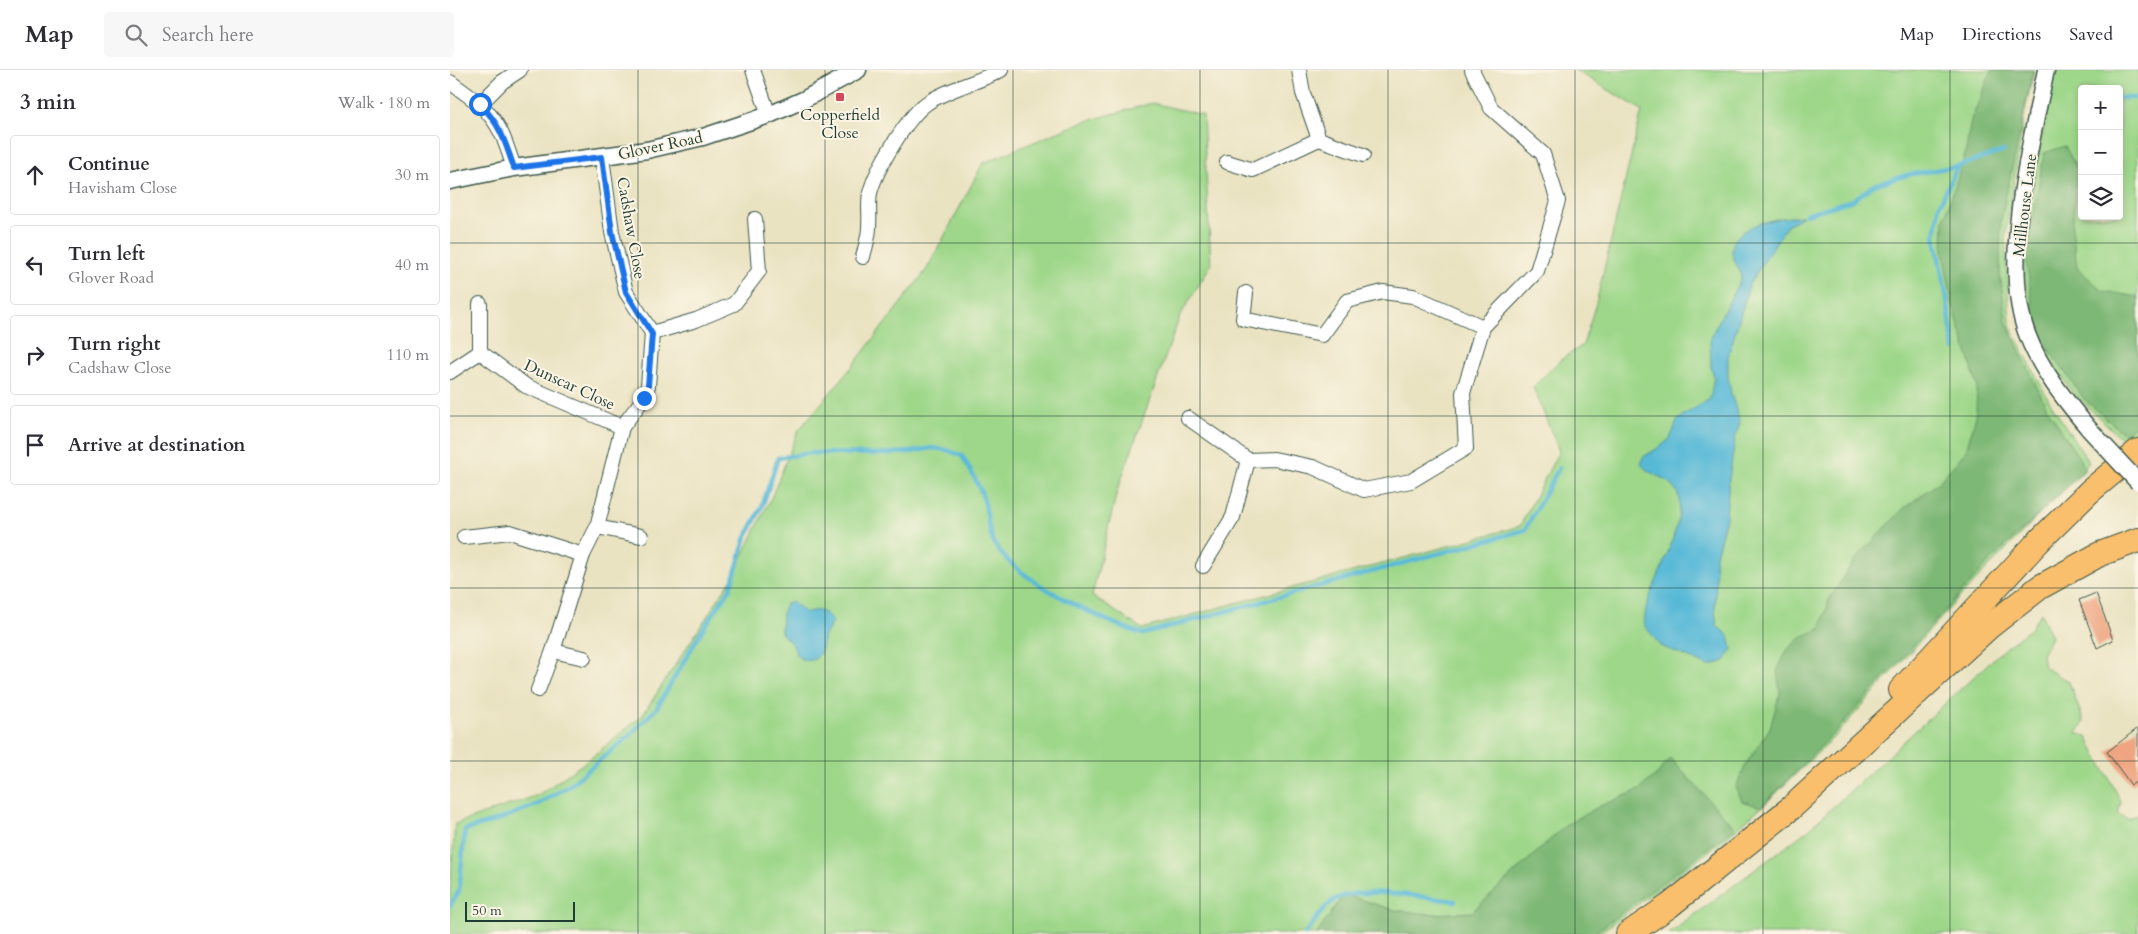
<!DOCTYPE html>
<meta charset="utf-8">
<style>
:root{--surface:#fff;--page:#f7f7f7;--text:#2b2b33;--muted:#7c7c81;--line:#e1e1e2}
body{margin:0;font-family:Cardo,serif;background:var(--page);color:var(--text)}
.controls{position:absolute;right:15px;top:15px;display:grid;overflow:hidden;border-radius:5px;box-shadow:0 2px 8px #0003}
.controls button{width:45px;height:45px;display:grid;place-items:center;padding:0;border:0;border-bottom:1px solid var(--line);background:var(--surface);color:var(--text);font:25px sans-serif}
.scale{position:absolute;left:15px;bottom:12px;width:110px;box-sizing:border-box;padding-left:5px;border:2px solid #1f3d34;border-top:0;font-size:14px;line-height:18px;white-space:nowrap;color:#1f3d34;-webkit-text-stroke:4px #fcf5e5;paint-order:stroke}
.stop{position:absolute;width:15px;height:15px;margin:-11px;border:4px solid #1a73e8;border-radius:50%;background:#fff}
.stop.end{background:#1a73e8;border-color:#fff;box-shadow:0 1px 5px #0008}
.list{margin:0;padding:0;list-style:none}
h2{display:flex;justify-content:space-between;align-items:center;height:65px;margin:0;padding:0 20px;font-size:21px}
h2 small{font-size:16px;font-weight:400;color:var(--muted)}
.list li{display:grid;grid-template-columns:32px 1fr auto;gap:15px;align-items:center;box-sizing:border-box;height:80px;margin:0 10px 10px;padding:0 10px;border:1px solid var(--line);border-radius:5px}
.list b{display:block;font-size:19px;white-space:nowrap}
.list p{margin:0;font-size:16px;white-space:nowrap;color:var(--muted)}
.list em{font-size:16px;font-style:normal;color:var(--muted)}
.icon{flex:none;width:28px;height:28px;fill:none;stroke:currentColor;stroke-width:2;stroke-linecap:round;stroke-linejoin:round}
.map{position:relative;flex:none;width:1688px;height:864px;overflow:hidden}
header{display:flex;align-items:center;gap:30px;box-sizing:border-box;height:70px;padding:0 25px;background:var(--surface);border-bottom:1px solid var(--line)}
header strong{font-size:24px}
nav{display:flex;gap:28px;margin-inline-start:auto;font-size:18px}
.search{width:350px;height:45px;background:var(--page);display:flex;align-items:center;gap:12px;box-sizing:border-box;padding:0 18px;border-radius:5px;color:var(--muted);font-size:19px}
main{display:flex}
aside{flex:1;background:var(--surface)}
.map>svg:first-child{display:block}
.green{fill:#9ed78a;stroke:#5e8a5f;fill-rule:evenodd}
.forest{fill:#7eb876;stroke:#4e7a55}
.water{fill:#59b9d7;stroke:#3c7b86}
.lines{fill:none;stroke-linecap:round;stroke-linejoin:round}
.stream{stroke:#59b9d7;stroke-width:4.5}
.building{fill:#efa581}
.minor-casing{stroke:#3d5649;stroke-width:16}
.tertiary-casing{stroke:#3d5649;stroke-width:19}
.motorway-casing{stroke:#3d5649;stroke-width:26}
.minor{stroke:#fff;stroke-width:14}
.tertiary{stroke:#fff;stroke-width:16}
.motorway{stroke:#f9bf6d;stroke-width:24}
.tertiary-bridge-casing{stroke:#3d5649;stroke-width:19;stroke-linecap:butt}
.tertiary-bridge{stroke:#fff;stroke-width:16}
.route{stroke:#1a73e8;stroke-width:6}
.grid{fill:none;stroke:#1f3d34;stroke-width:1;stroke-opacity:0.55}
.poi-dot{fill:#d1495b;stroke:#fcf5e5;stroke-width:2}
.labels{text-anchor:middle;stroke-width:4;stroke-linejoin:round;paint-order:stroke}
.poi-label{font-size:16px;fill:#1f3d34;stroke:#fcf5e5}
.street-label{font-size:16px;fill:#1f3d34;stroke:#fcf5e5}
</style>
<header>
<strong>Map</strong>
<div class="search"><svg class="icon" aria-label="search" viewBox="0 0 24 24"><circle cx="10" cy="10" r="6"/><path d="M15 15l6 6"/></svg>Search here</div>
<nav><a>Map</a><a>Directions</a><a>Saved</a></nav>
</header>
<main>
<aside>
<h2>3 min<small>Walk · 180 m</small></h2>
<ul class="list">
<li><svg class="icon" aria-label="ahead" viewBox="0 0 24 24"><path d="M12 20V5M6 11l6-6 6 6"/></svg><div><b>Continue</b><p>Havisham Close</p></div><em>30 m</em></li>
<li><svg class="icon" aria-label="left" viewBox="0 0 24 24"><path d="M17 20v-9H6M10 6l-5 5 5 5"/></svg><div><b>Turn left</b><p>Glover Road</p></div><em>40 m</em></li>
<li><svg class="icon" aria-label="right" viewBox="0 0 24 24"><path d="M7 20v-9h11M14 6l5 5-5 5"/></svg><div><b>Turn right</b><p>Cadshaw Close</p></div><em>110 m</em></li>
<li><svg class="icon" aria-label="arrive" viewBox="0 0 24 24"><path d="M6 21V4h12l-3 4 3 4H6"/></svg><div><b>Arrive at destination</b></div></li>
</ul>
</aside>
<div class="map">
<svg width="1688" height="864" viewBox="0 0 1688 864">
<rect width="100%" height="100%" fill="#fcf5e5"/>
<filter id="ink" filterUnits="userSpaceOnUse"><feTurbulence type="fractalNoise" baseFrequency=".02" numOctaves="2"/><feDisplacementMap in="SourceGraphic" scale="10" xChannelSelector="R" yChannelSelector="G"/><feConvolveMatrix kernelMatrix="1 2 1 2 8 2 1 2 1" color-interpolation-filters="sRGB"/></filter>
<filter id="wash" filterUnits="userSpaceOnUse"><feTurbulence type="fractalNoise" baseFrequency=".0096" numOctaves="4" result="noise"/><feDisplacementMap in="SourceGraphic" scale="20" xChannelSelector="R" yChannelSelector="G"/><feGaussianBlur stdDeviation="1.12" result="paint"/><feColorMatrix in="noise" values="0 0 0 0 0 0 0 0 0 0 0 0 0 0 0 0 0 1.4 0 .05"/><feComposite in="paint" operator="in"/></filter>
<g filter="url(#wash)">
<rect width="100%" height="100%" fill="#eae3c2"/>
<g class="green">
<path d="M1125 0H1584L1575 41 1555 168 1560 256 1601 334 1639 393 1507 530 1385 666 1317 732 1275 769 1148 864H0V821L5 754 88 725 137 691 192 646 282 508 322 426 348 361 401 298 477 199 533 93 630 53 702 33 753 45 761 195 730 246 667 421 642 526 692 559C818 523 944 492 1070 456L1109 381 1083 317 1109 291 1133 275 1146 233 1192 40Z"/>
<path d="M1606 0H1688V359L1673 370 1622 322 1582 261 1572 187 1589 81ZM1632 19H1669V146H1632Z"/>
<path d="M1591 543 1601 567 1592 585 1594 597 1619 612 1634 652 1627 663 1637 667 1671 731 1668 744 1678 749 1688 744V864H1219L1358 760 1554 579 1580 559Z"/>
</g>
<g class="forest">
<path d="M1542 0H1583L1551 150 1550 203 1556 252 1597 338 1636 399 1540 491 1386 661 1311 737 1292 731 1286 717 1296 694 1320 658 1330 623 1327 601 1337 580 1351 567 1370 559 1380 528 1404 491 1454 438 1488 413 1516 381 1526 346 1527 315 1502 232 1493 182 1494 150 1515 85 1521 50Z"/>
<path d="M1615 76 1628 101 1622 158 1627 198 1653 221 1688 227V354L1674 364 1634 329 1586 262 1576 188 1594 83Z"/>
<path d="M1220 688 1285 758 1143 864H867L894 824 944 840 981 844 1022 842 1116 755 1150 736 1189 720 1209 702Z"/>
</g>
<g class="water">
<path d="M1353 146 1337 155 1300 213 1278 287V305L1281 324 1290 352 1285 369 1279 409 1276 448 1265 489 1266 507 1265 540 1267 556 1279 566 1282 579 1275 591 1259 596 1211 576 1194 555C1195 547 1195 539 1198 532 1206 507 1239 446 1227 422 1219 406 1200 407 1191 394L1193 387 1210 377 1220 369 1227 351 1232 346 1260 329 1264 307 1261 297 1260 268 1291 208C1291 198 1283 192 1282 182 1281 153 1332 147 1353 146Z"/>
<path d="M342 532 356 543C367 538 376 541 382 551L379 559 373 567C375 580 366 597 350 588 345 584 345 578 342 574 338 570 334 567 331 562L332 544 336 533Z"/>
</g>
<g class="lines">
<g class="stream">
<path d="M1669 28H1688"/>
<path d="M1631 44H1632"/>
<path d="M1356 144 1403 130 1424 115 1457 105 1508 96 1554 81"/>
<path d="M1504 279 1497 230 1485 168 1489 136 1508 96"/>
<path d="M0 836 9 821 15 760 48 750 86 735 119 716 180 665 206 639 251 562 280 519 296 467 312 437 328 388 360 383 429 384 461 382 482 378 497 380 512 386C520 399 528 413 533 427 538 442 537 457 543 471 560 507 655 553 693 564L1075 460 1109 398"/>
<path d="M855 864C864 852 873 837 886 829 909 815 976 828 1005 831"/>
</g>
</g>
<g id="blocks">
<g class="building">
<path d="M1646 523 1663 570 1647 578 1629 530Z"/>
<path d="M1688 658V711L1681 715 1657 682Z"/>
</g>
</g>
</g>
<g filter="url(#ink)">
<use href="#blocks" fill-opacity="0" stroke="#3d5649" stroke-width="1"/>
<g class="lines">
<defs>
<g id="minor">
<path d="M303 0 319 45"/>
<path d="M0 12 30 34"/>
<path d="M869 69 913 85"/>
<path d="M777 92 803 100 869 69 853 23 849 0"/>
<path d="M64 98C55 70 51 55 30 34L52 12 70 0"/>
<path d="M413 187C415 178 419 167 419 157 420 145 418 134 420 123 426 99 457 47 477 33 499 18 528 13 551 0"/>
<path d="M796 223 793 249 872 265 897 231 933 222 963 226 1033 257"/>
<path d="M30 234V282L76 316 172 357"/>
<path d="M202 263 246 250 284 234 309 201 305 149"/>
<path d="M0 302 30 282"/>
<path d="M738 348 798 390 824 389 863 397 914 420 961 411 1016 378 1013 323 1033 257 1087 201 1108 131 1093 84 1041 38 1022 0"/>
<path d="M147 457 191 466"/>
<path d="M14 467 60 462 133 485"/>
<path d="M753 496 783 447 798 390"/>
<path d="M103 581 134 588"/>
<path d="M88 620 103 581 133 485 147 457 172 357 194 328 198 316 202 263 176 222 162 162 152 87"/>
</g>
<g id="tertiary">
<path d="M1596 0C1581 73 1550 192 1577 264 1590 299 1615 330 1639 359"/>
<path d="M0 111 64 98 197 80 253 67 319 45 353 30 408 0"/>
</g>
<g id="motorway">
<path d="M1451 620 1588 472 1639 422 1688 381"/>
<path d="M1178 864 1219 836 1341 738 1540 556 1590 517 1650 484 1688 470"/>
</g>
</defs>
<use href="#minor" class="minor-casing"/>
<use href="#tertiary" class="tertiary-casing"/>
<use href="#motorway" class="motorway-casing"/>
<use href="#minor" class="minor"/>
<use href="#tertiary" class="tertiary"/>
<use href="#motorway" class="motorway"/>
<defs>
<path id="tertiary-bridge" d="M1639 359 1688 412"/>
</defs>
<use href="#tertiary-bridge" class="tertiary-bridge-casing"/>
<use href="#tertiary-bridge" class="tertiary-bridge"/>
</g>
</g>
<g class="lines" filter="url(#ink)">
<path class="route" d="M30 34C50 54 55 71 64 98L152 87 162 162 176 222 202 264 198 316 194 328"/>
</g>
<path class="grid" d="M188 0V864M375 0V864M563 0V864M750 0V864M938 0V864M1125 0V864M1313 0V864M1500 0V864M0 173H1688M0 346H1688M0 518H1688M0 691H1688"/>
<rect class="poi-dot" x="385" y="22" width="10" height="10" rx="2.5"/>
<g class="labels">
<g class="poi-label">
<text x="390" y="50">Copperfield<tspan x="390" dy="18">Close</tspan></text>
</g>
<g class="street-label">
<text transform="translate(210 75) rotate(-12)" y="6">Glover Road</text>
<text transform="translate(1574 135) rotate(-83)" y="6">Millhouse Lane</text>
<text transform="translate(182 158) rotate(80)" y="6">Cadshaw Close</text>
<text transform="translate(120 314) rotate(25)" y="6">Dunscar Close</text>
</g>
</g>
</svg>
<div class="controls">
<button>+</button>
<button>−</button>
<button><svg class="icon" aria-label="layers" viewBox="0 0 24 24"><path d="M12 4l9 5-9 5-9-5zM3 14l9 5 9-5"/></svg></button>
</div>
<div class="scale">50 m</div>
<div class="stop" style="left:30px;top:34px"></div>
<div class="stop end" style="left:194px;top:328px"></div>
</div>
</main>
